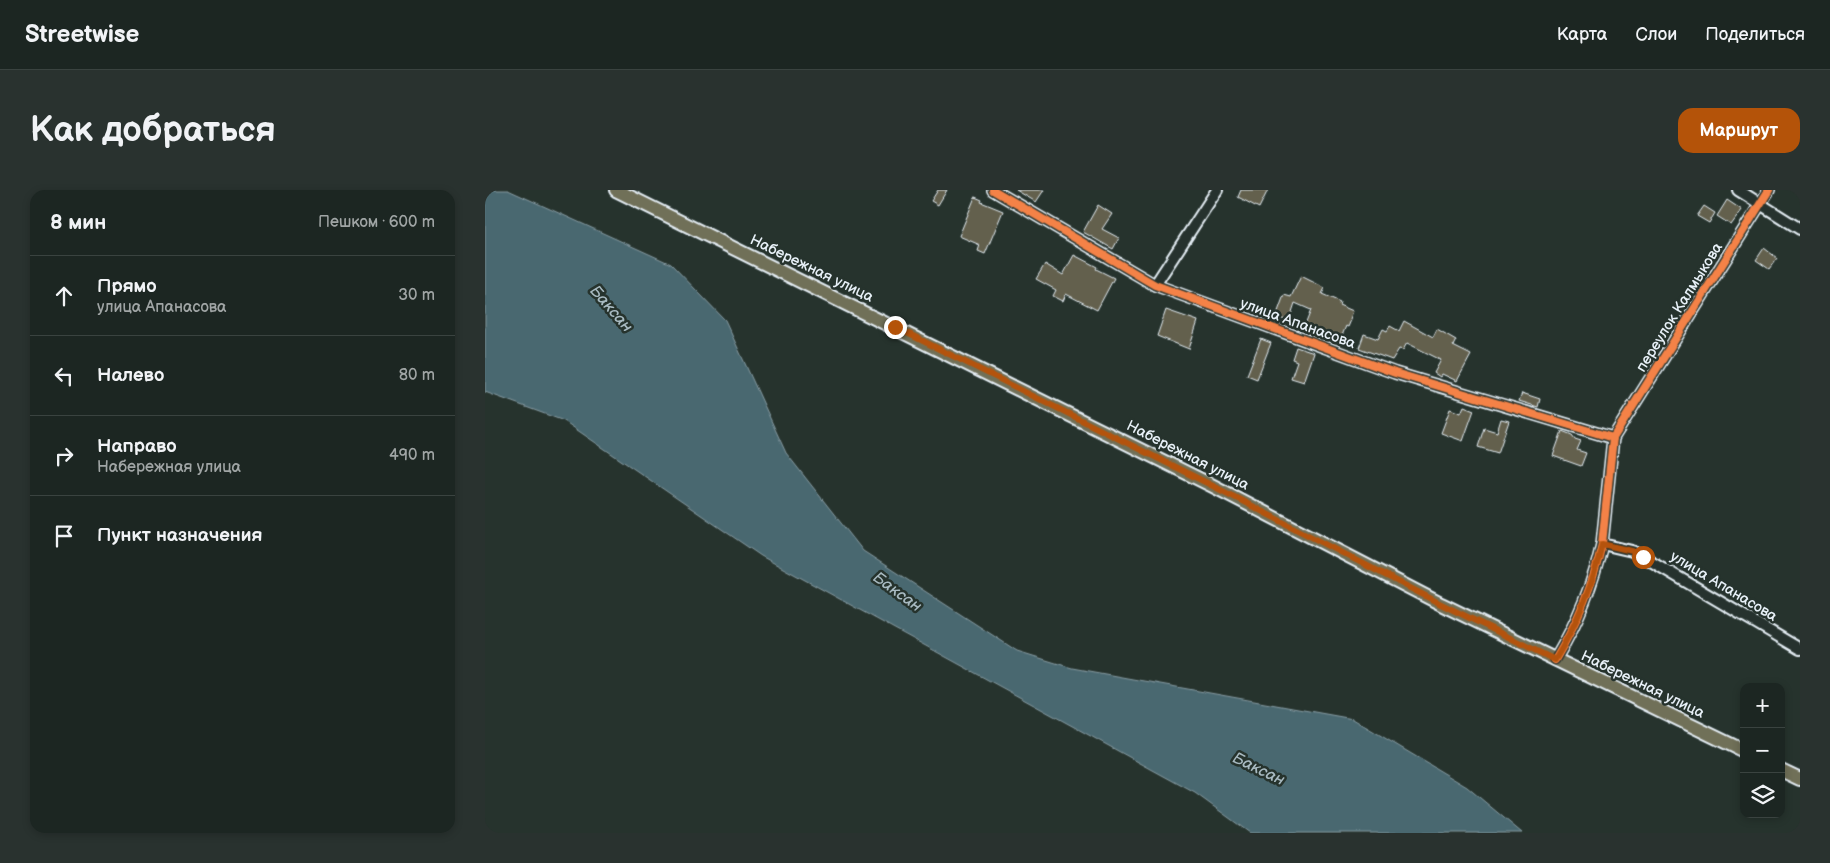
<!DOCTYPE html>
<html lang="ru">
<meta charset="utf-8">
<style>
:root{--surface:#1c2622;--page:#29322f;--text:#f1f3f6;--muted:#a0a5a5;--line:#3a4340;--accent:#b45309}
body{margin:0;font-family:"Balsamiq Sans",sans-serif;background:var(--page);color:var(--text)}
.controls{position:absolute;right:15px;bottom:15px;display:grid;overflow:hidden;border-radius:10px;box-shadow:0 2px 8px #0003}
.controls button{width:45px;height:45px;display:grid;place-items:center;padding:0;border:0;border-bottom:1px solid var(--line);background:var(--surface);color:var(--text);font:25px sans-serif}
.stop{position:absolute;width:15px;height:15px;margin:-11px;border:4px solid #b45309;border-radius:50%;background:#fff}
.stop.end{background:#b45309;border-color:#fff;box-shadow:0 1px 5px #0008}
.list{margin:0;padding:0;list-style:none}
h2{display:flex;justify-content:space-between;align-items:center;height:65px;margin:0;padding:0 20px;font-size:21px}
h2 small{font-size:16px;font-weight:400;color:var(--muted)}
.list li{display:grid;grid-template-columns:32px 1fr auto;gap:15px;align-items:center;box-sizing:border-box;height:80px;padding:0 20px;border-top:1px solid var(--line)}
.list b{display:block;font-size:19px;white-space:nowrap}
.list p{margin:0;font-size:16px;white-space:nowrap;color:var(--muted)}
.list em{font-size:16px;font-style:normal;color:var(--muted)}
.icon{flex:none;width:28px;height:28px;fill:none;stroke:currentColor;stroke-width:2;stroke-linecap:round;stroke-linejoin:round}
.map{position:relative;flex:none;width:1315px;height:643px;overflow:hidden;border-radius:15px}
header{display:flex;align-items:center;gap:30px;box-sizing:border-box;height:70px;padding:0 25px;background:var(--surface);border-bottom:1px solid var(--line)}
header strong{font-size:24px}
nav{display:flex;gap:28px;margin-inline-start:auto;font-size:18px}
.intro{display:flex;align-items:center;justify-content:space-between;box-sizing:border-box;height:120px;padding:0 30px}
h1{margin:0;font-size:35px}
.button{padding:12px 22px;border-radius:15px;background:var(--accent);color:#fff;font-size:18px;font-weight:700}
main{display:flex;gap:30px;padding:0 30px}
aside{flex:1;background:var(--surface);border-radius:15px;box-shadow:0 2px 8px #0003}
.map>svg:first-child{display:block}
.water{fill:#49676f;stroke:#899ea6}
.building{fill:#64614e;stroke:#e8f1f8}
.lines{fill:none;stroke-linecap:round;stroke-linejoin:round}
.minor-casing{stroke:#e8f1f8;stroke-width:14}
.major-casing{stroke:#e8f1f8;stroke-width:16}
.minor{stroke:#26332d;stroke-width:10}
.major{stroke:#706f59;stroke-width:12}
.cycleway-casing{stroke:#26332d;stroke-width:11}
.cycleway{stroke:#f48246;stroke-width:8}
.route{stroke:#b45309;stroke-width:6}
.labels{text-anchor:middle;stroke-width:5;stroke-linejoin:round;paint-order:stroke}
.street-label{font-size:15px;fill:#e8f1f8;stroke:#26332d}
.water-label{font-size:16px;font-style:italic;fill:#a8bac1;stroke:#26332d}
</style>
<header>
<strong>Streetwise</strong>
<nav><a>Карта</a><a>Слои</a><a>Поделиться</a></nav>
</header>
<div class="intro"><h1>Как добраться</h1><a class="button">Маршрут</a></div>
<main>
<aside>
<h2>8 мин<small>Пешком · 600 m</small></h2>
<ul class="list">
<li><svg class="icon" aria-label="ahead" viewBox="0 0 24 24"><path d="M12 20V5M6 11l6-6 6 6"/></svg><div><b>Прямо</b><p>улица Апанасова</p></div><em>30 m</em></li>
<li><svg class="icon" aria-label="left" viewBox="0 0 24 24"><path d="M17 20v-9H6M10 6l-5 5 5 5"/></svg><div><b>Налево</b></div><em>80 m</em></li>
<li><svg class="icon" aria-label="right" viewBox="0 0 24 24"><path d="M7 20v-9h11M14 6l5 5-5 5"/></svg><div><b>Направо</b><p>Набережная улица</p></div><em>490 m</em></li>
<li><svg class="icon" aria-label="arrive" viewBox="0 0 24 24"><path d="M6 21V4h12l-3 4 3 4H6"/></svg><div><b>Пункт назначения</b></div></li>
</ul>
</aside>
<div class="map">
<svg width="1315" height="643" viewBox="0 0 1315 643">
<rect width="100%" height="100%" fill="#26332d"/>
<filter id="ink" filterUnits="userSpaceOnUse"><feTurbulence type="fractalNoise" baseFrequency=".02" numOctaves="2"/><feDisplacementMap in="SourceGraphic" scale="10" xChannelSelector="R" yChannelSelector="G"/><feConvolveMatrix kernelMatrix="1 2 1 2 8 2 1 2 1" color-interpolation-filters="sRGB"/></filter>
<g filter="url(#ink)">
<path class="water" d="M0 0H23L186 74 240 130 301 263 378 361 532 461 587 478 868 529 982 597 1037 643H765L710 603 276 366 79 231 0 202Z"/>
<g class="building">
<path d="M453 0H462L453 15 446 11Z"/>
<path d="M531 0H559L551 12Z"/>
<path d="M756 0H783L774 18 753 7Z"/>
<path d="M490 7 497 10 496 12 518 21 500 64 493 61 495 55 474 46Z"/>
<path d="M1242 10 1257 20 1246 35 1232 26Z"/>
<path d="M613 15 627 24 617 39 634 48 628 59 598 42Z"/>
<path d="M1219 16 1230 23 1224 33 1212 26Z"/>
<path d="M1279 58 1292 68 1284 79 1271 70Z"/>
<path d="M589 65 612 77 611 79 629 88 612 120 581 104 578 111 568 106 571 100 551 89 560 74 578 85Z"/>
<path d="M816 86 840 98 837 104 855 112 854 115 868 121 865 129 866 130 863 137 861 136 856 148 842 142 840 146 819 138 826 120 810 113 804 131 791 127 799 105 806 107Z"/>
<path d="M681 120 713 131 704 159 672 146Z"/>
<path d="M919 131 948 147 952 139 971 150 968 156 986 165 972 191 957 184 955 187 949 183 956 170 922 153 918 160 914 159 907 170 874 158 879 144 893 149 898 139 902 141 905 136 914 141Z"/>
<path d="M776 149 786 153 772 189 762 185Z"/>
<path d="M811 157 829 163 819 192 806 188 812 171 807 169Z"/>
<path d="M1037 203 1055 209 1053 217 1034 211Z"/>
<path d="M979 216 989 220 978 251 956 243 965 219 976 223Z"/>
<path d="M1016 229 1024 231 1013 263 993 257 999 238 1012 242Z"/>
<path d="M1077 241 1087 245 1090 249 1096 251 1092 260 1101 263 1096 276 1068 266Z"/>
</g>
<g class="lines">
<defs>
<g id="minor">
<path d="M508 0 670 95 910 183 1128 248"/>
<path d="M1253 0 1315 39"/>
<path d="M670 95 732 0"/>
<path d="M1117 354 1147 361 1159 367 1315 459"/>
<path d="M1070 470C1092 433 1108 395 1117 354L1128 248 1284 0"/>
</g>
<g id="major">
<path d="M131 0 728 296 956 414 1259 561"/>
<path d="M1296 580 1315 589"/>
</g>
</defs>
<use href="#minor" class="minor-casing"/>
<use href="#major" class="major-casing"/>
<use href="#minor" class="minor"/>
<use href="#major" class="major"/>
<defs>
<g id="cycleway">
<path d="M508 0 670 95 910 183 1128 248"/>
<path d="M1070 470C1092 433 1108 395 1117 354L1128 248 1284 0"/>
</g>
</defs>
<use href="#cycleway" class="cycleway-casing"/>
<use href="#cycleway" class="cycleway"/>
</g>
</g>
<g class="lines" filter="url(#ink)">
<path class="route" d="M410 137 728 296 956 414 1070 470C1092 433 1108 396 1117 354L1147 361 1158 367"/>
</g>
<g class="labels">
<g class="street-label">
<text transform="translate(327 78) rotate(26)" y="5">Набережная улица</text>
<text transform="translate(1194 117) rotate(-58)" y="5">переулок Калмыкова</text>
<text transform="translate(813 133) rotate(20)" y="5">улица Апанасова</text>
<text transform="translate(703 265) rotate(27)" y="5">Набережная улица</text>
<text transform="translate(1239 396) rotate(31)" y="5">улица Апанасова</text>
<text transform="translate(1158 494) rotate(26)" y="5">Набережная улица</text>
</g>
<g class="water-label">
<text transform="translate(127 118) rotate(49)" y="6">Баксан</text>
<text transform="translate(413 401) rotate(36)" y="6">Баксан</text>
<text transform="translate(774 578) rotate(26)" y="6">Баксан</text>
</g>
</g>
</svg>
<div class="controls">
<button>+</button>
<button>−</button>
<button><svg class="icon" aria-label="layers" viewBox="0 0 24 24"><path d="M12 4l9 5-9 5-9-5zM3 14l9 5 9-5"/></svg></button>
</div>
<div class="stop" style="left:1158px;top:367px"></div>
<div class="stop end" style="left:410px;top:137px"></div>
</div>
</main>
